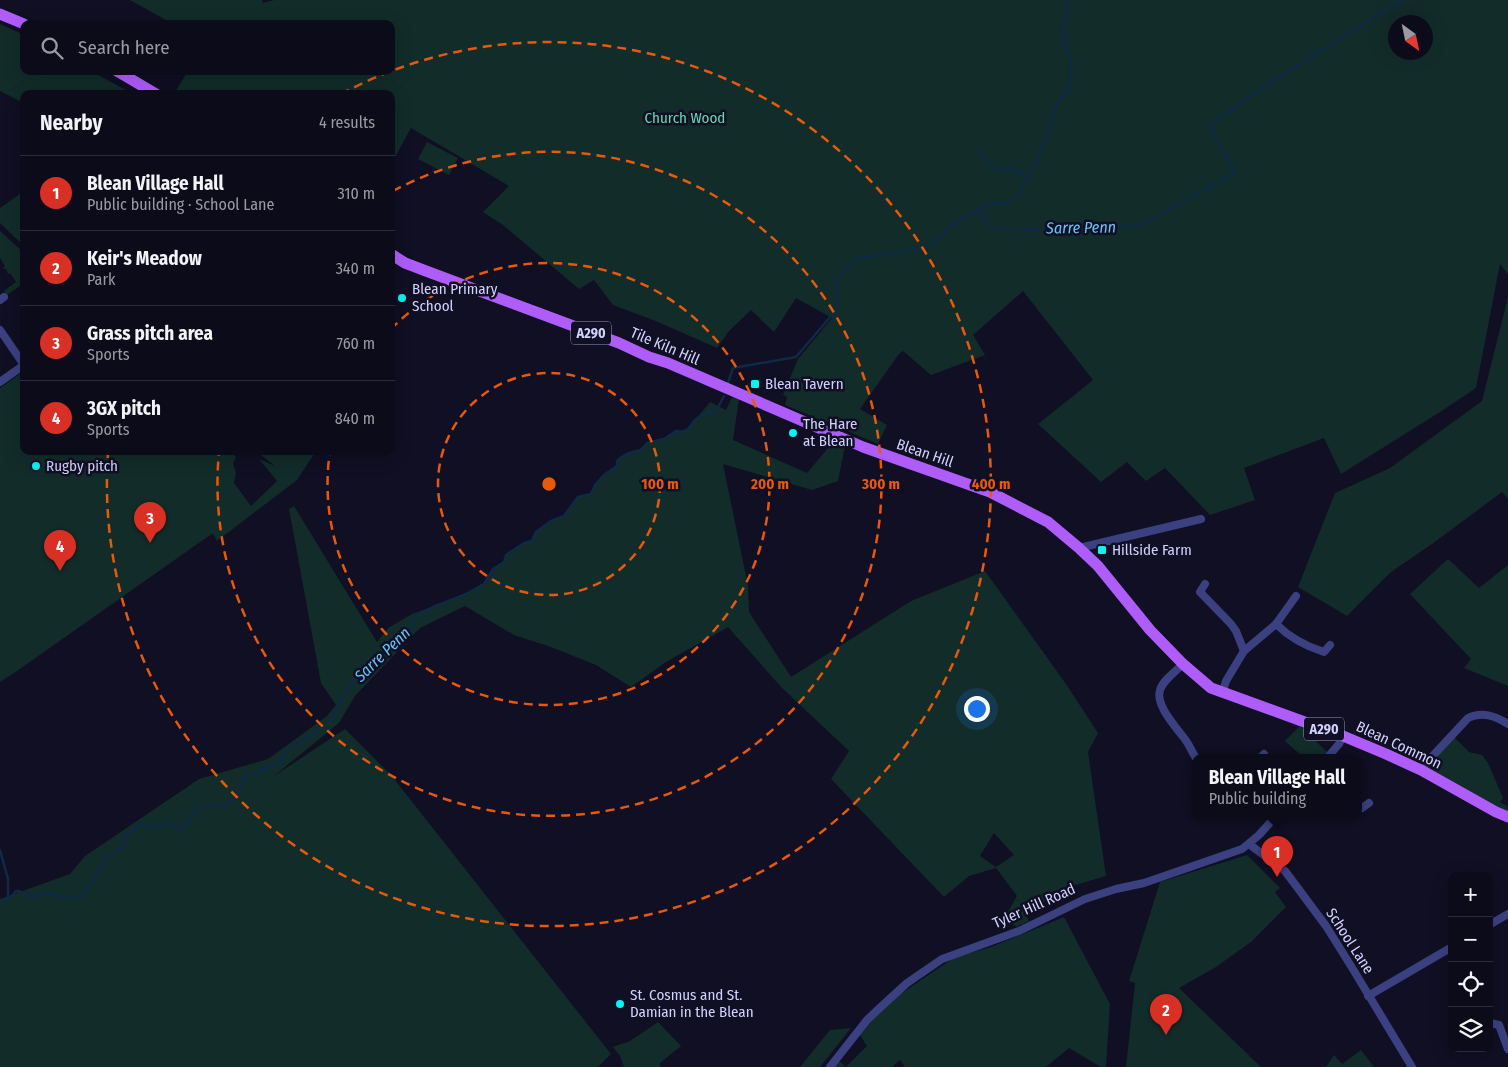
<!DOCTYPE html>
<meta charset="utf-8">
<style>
:root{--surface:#0c0b1a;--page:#151423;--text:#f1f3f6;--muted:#9a9ba2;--line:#2c2b39;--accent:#d93025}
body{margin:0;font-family:"Fira Sans Condensed",sans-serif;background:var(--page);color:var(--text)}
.controls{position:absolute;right:15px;bottom:15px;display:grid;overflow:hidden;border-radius:10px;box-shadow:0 5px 20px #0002}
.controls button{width:45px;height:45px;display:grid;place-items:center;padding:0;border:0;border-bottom:1px solid var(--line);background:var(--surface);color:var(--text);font:25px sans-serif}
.compass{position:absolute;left:1388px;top:15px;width:45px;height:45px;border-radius:50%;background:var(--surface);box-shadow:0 5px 20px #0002;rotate:147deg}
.you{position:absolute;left:976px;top:708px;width:18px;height:18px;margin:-12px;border:4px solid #fff;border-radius:50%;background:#1a73e8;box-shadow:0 0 0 8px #1a73e833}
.badge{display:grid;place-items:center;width:32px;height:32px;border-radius:50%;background:var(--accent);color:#fff;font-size:16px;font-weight:700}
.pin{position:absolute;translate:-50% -41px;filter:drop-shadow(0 1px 2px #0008)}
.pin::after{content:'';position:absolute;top:26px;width:18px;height:15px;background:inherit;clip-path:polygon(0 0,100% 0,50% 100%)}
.popup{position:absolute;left:1192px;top:754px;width:170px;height:65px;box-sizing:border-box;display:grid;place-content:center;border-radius:10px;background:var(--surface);filter:drop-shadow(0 1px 4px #0005);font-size:16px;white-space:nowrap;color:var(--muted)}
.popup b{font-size:19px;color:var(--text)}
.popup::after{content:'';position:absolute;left:50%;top:100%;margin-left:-10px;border:10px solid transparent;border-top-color:var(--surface)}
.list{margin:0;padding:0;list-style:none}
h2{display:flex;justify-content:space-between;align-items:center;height:65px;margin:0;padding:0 20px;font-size:21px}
h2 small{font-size:16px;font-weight:400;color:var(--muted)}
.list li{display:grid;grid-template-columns:32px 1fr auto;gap:15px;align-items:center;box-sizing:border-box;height:75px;padding:0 20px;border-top:1px solid var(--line)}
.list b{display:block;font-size:19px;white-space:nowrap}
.list p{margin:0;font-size:16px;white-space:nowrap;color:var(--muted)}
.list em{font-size:16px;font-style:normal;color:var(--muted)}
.icon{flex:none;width:28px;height:28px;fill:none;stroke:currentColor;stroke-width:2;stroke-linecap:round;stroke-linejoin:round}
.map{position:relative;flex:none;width:1508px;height:1067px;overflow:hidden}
.search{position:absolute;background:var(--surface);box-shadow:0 5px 20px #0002;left:20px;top:20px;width:375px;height:55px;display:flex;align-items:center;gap:12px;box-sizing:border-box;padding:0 18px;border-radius:10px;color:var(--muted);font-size:19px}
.panel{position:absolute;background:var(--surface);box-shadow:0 5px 20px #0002;left:20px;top:90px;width:375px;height:365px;border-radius:10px}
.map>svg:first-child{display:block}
.green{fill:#122c29;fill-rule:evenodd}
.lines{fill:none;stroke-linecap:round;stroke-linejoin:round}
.stream{stroke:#0f2a46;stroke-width:2.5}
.street{stroke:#3b4080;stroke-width:8}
.primary{stroke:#ae5cfa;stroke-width:11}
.ring{fill:none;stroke:#e8590c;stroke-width:2.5;stroke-dasharray:9 6}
.poi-dot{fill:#07f4f2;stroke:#100f23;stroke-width:2}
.labels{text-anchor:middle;stroke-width:5;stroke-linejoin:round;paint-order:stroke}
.shield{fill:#100f23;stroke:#9898bc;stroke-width:1}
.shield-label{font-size:14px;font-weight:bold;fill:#d2d2fe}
.park-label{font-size:15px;fill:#60dbaf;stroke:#100f23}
.poi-label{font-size:15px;fill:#d2d2fe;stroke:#100f23;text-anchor:start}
.street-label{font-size:15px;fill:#d2d2fe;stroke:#100f23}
.water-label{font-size:16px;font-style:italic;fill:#63c5fa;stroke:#100f23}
.centre{fill:#e8590c;stroke:#100f23;stroke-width:2.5}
.ring-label{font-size:15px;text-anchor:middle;font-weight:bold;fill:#e8590c;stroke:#100f23;stroke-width:5;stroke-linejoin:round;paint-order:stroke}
</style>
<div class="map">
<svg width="1508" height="1067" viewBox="0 0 1508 1067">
<rect width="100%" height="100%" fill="#100f23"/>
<g class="green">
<path d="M130 0H262L263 3 274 0H1508V274L1500 264 1476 388 1440 412 1341 474 1324 438 1244 468 1255 500 1210 515 1165 468 1146 481 1127 462 1101 482 1038 424 1093 380 1023 291 973 335 985 355 931 375 903 351 899 354 860 409 887 425 878 444 785 405 787 397 783 395 798 359 832 318 796 298 774 332 751 310 729 331 717 348 658 322 613 305 594 280 579 289 503 225 483 212 509 186 411 128 394 159 391 158V94H174L188 71H391V24H173ZM1396 22H1426V52H1396Z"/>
<path d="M0 24 24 35V71H91L133 94H24V103L0 91Z"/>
<path d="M427 142 458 158 449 175 418 159Z"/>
<path d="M24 191V246L0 223V208Z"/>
<path d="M0 231 24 253V283L7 295 4 291 16 282 10 273 8 274 6 269H4L3 267 5 266 0 258Z"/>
<path d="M1508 297V499L1502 492 1432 544 1391 572 1347 616 1298 587 1335 493 1390 468 1482 401Z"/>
<path d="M24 371V451H229L236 457 233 463 236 473 234 483 251 506 277 481 259 459 275 466 256 451H316L297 480 217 541 213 533 17 671 0 682V388Z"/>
<path d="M732 397 739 399 733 440 807 473 833 442 845 446 838 481 812 490 723 464 748 586 749 612 791 677 911 601 985 571 1066 684 1098 733 1088 752 1106 876 1062 889 1026 915 1029 921 1016 927 1006 915 1017 896 996 868 969 876 944 897 831 779 849 751 781 687 728 627 666 662 631 687 596 665 551 647 514 635 465 606 420 628 355 696 339 723 274 776 345 729 391 775 611 1054 598 1067H0V899L70 874 85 856 199 779 268 759 327 716 336 705 321 683 289 509 294 506 377 642 388 628 412 614 464 595 484 584 493 569 504 562 506 555 524 543 532 541 536 532 551 521 564 516 578 497 591 494 595 485 604 475 617 466V461C626 453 629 452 641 450L647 443 664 439 676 431 682 432 687 430 710 402 726 410ZM994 833 1014 855 996 867 980 856Z"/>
<path d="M1448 559 1479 588 1508 565V686L1464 668 1471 659 1410 594Z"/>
<path d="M1300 726 1327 752 1321 758H1304L1285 741Z"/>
<path d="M1452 735 1469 752 1482 755 1488 763 1503 798 1500 802 1508 807V817L1421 770Z"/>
<path d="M1247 855 1280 888 1275 892 1286 907 1251 942 1216 967 1179 988 1261 1067H1126L1135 983 1129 981 1160 882Z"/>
<path d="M1064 917 1110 1004 1106 1067H1101L1069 1048 1046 1067H905L900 1060 892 1067H833L838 1060 846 1067 867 1046 860 1035 874 1018 899 995 955 957 991 947Z"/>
<path d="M658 1022 681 1046 660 1063V1067H624L620 1056 613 1047 630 1041Z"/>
<path d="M851 1028 820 1067H800L830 1030Z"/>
<path d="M1361 1050 1374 1067H1326L1334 1055 1342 1064Z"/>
</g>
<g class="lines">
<g class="stream">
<path d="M979 152 992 166 999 169H1010L1028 177"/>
<path d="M980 210 989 229 1077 230 1139 226 1235 173 1209 126 1262 88 1402 0"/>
<path d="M728 383 733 368 796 357 837 309 836 278 856 259 928 247 967 214 980 210 984 206 993 203H1009L1019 195 1040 154 1058 103 1067 91 1071 81V59L1063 47 1064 41 1063 25 1066 17 1068 0"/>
<path d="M0 850 8 879V899"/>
<path d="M0 903 10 898 16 891H18L31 896 51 894 74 899 79 898 85 892 94 880 101 867 106 854C121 851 123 850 126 835L141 824 150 828 169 824 183 829C191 823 190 812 200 807 205 805 211 806 216 806 234 807 240 791 245 777L278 764 288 749 313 735 328 723 334 718 343 696 352 684 374 663 382 651 409 632 411 624 415 617 433 607 464 595 484 584 493 569 504 562 506 555 524 543 532 541 536 532 551 521 564 516 578 497 591 494 595 485 604 475 617 466V461C625 453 631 452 641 450L647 443 664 439 676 431C692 434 689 422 700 416 705 414 711 413 716 411L724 396"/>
</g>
<g class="street">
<path d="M0 300 4 297"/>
<path d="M0 330 24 365"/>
<path d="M0 382 24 365"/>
<path d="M1079 548 1201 519"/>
<path d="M1205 584 1200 592 1231 624 1236 631 1244 651"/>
<path d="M1276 624C1290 638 1305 646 1324 652L1330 645"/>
<path d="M1183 664C1176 671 1163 680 1160 690 1155 705 1176 727 1184 738 1189 744 1192 752 1196 758"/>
<path d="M1222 693 1226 681 1244 651 1276 624 1296 596"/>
<path d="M1260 758 1264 754"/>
<path d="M1327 758 1339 744 1343 736"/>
<path d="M1421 770 1428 761 1468 718C1482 711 1495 716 1508 724"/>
<path d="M1358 804 1362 808 1369 803"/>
<path d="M1249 844 1285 871 1297 887 1326 926 1351 966 1412 1067"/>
<path d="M1489 925 1508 914"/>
<path d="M1368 996 1452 947"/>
<path d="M1490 1023 1499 1025 1508 1049"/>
<path d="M830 1067 867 1020 884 1004 907 983 942 959 1019 931 1085 899 1116 889 1144 883 1242 849 1259 835 1276 816"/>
</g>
<g class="primary">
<path d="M0 14 24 24"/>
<path d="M117 71 156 94"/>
<path d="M391 254 405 263 426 271 619 343 649 357 668 363 863 447 990 492 1048 522 1079 548 1098 566 1150 630 1183 664 1211 688 1343 736 1386 754 1421 770 1496 812 1508 817"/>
</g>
</g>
<g class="ring">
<circle cx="549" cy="484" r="111"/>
<path d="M391 329A221 221 0 1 1 330 451"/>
<path d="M393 191A332 332 0 1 1 219 452"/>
<path d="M341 94A442 442 0 1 1 108 453"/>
</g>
<g class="poi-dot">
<circle cx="402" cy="298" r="5"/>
<rect x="750" y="379" width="10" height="10" rx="2.5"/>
<circle cx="793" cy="433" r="5"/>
<circle cx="36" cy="466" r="5"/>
<rect x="1097" y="545" width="10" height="10" rx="2.5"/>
<circle cx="620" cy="1004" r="5"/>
</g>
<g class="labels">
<g class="shield">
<rect x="571" y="321.5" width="40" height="23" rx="4"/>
<rect x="1304" y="717.5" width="40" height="23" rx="4"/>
</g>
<g class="shield-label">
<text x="591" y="338">A290</text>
<text x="1324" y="734">A290</text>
</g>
<g class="park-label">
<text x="685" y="123">Church Wood</text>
</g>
<g class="poi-label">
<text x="412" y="294">Blean Primary<tspan x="412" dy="17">School</tspan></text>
<text x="765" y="389">Blean Tavern</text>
<text x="803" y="429">The Hare<tspan x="803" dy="17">at Blean</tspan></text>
<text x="46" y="471">Rugby pitch</text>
<text x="1112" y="555">Hillside Farm</text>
<text x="630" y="1000">St. Cosmus and St.<tspan x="630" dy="17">Damian in the Blean</tspan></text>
</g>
<g class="street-label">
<text transform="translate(665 346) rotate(23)" y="5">Tile Kiln Hill</text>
<text transform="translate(925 453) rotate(19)" y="5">Blean Hill</text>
<text transform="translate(1399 745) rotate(25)" y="5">Blean Common</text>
<text transform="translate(1034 906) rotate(-24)" y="5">Tyler Hill Road</text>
<text transform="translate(1350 941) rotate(57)" y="5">School Lane</text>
</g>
<g class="water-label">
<text transform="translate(1081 227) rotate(-1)" y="6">Sarre Penn</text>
<text transform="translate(382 654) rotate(-44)" y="6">Sarre Penn</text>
</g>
</g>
<circle cx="549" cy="484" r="8" class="centre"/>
<g class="ring-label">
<text x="660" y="489">100 m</text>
<text x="770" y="489">200 m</text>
<text x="881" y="489">300 m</text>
<text x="991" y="489">400 m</text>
</g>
</svg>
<div class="controls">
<button>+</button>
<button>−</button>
<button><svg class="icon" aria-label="locate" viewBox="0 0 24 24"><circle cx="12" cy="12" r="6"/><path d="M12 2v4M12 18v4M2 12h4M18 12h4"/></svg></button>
<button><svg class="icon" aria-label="layers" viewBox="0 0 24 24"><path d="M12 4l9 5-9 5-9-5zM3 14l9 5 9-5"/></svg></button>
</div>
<svg class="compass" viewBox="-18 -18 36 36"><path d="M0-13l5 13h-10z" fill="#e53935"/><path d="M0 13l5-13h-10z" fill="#9a9ba2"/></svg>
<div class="you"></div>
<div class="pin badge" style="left:1277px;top:877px">1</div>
<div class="popup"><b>Blean Village Hall</b>Public building</div>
<div class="pin badge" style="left:1166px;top:1035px">2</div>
<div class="pin badge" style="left:150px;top:543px">3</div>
<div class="pin badge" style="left:60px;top:571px">4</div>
<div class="search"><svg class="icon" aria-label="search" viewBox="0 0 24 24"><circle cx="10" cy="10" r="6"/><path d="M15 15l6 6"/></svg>Search here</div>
<section class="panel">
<h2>Nearby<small>4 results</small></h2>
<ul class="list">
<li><span class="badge">1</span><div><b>Blean Village Hall</b><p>Public building · School Lane</p></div><em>310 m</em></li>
<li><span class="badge">2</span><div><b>Keir's Meadow</b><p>Park</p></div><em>340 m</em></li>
<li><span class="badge">3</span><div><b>Grass pitch area</b><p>Sports</p></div><em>760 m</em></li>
<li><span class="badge">4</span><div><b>3GX pitch</b><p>Sports</p></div><em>840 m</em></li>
</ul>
</section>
</div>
